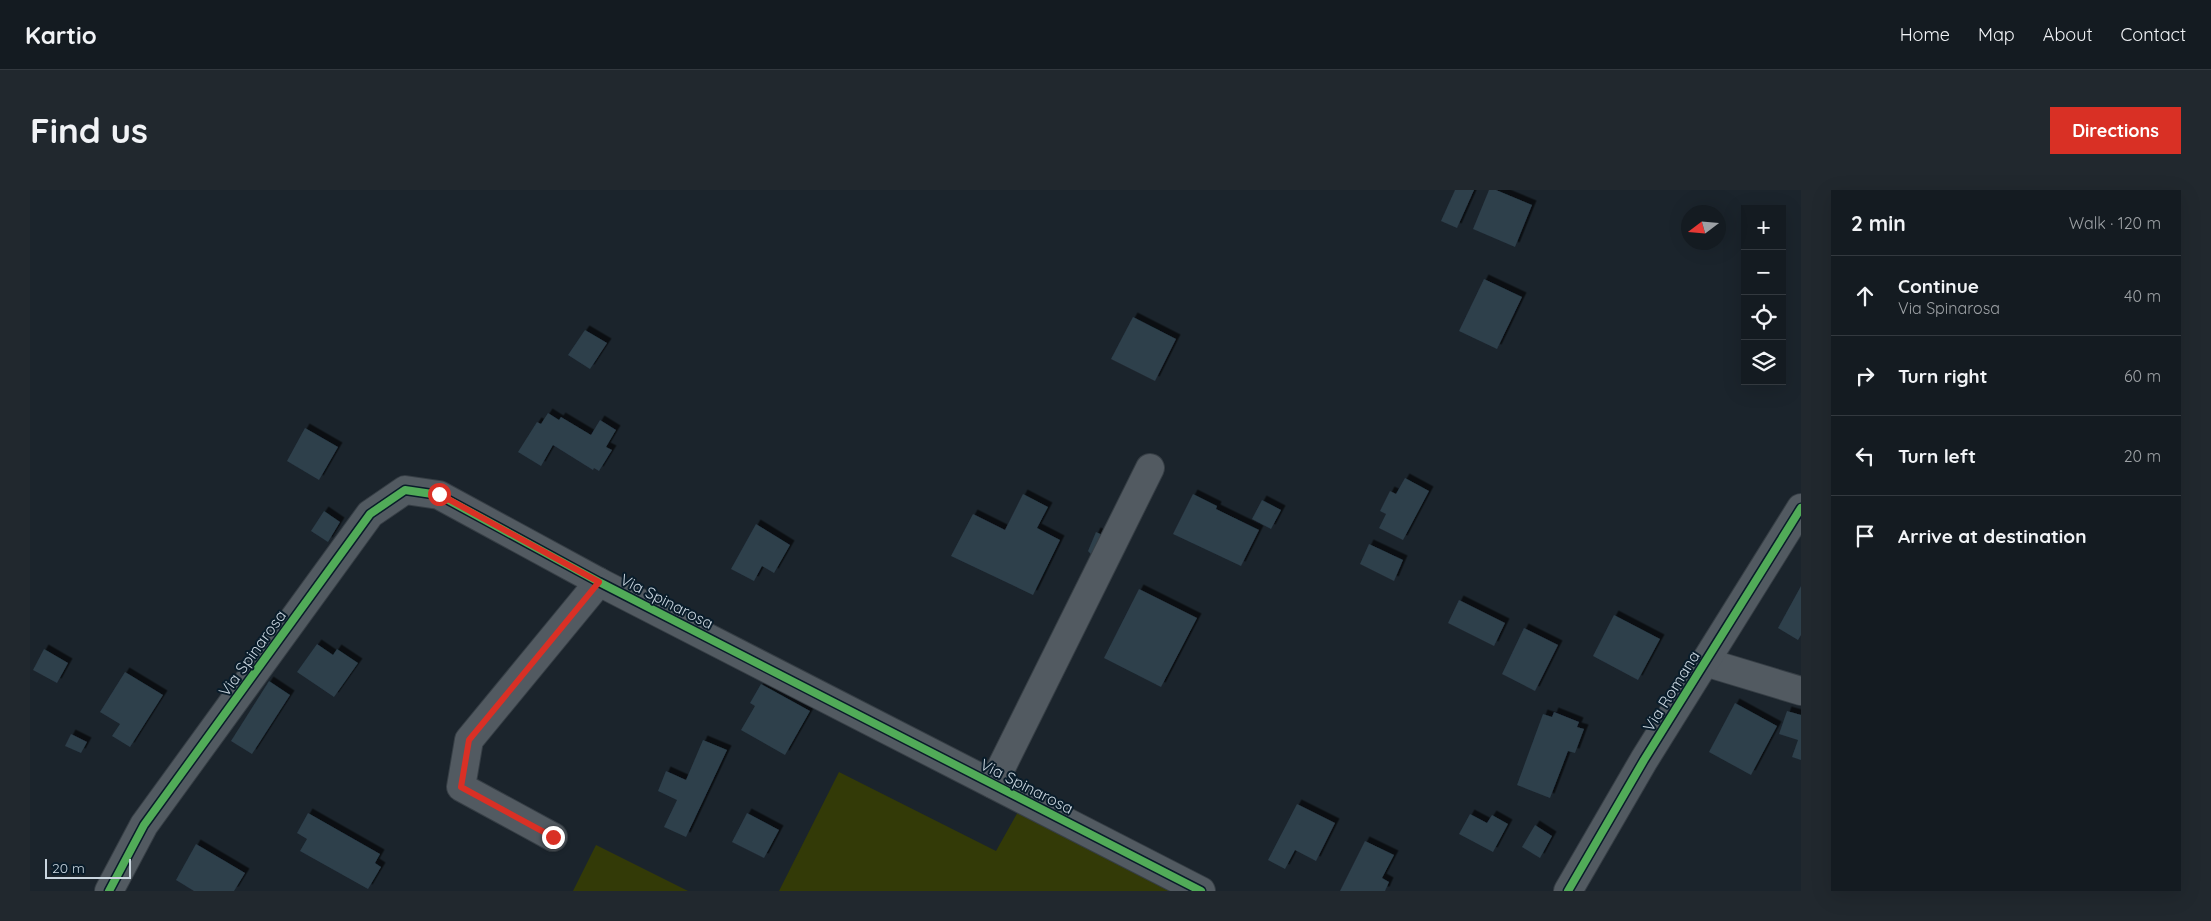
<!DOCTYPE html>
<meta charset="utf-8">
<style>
:root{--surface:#141b21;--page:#21282e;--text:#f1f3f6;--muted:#9da1a5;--line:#33393f;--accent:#d93025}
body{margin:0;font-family:Quicksand,sans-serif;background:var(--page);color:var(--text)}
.controls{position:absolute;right:15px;top:15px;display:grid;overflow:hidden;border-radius:0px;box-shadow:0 5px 20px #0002}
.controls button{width:45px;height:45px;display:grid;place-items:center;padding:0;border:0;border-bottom:1px solid var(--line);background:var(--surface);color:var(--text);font:25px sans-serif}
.compass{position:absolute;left:1651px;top:15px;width:45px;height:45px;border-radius:50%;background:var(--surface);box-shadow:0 5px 20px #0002;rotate:254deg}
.scale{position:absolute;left:15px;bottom:12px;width:86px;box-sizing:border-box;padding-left:5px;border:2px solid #c9d5df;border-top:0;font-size:14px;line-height:18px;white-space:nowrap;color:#c9d5df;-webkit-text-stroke:4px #091c2a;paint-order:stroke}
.stop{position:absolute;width:15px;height:15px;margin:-11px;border:4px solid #d93025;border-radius:50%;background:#fff}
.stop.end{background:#d93025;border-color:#fff;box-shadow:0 1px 5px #0008}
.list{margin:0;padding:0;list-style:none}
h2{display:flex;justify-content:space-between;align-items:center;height:65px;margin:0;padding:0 20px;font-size:21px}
h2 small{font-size:16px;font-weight:400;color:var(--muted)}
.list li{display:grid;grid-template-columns:32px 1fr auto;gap:15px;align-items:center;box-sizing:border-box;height:80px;padding:0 20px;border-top:1px solid var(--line)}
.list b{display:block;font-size:19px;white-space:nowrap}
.list p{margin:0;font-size:16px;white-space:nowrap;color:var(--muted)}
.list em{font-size:16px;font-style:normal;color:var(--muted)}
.icon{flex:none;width:28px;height:28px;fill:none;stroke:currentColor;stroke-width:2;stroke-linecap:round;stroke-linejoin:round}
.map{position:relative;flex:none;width:1771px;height:701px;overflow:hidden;border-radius:0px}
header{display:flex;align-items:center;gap:30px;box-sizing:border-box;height:70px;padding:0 25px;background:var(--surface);border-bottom:1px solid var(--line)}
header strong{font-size:24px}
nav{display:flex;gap:28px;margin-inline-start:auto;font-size:18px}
.intro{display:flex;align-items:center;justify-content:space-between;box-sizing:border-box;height:120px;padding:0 30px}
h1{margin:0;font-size:35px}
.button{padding:12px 22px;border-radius:0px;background:var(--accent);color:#fff;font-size:18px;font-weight:700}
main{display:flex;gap:30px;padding:0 30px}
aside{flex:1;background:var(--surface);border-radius:0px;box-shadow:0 5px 20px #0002}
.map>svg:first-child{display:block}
.green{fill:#333a07}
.building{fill:#2d3f4b;filter:url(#shadow)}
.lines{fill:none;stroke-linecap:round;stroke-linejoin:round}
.minor-casing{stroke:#363e45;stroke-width:30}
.minor{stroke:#525a61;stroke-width:28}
.cycleway-casing{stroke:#091c2a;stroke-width:11}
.cycleway{stroke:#51ab58;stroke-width:8}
.route{stroke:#d93025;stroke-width:6}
.labels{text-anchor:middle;stroke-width:4;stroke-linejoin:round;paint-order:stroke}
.street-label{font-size:16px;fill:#c9d5df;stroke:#091c2a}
</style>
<header>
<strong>Kartio</strong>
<nav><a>Home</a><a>Map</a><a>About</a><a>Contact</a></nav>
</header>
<div class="intro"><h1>Find us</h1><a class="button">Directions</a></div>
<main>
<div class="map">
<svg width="1771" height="701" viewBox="0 0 1771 701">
<defs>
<filter id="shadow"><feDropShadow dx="4.5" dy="-4.5" stdDeviation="0" flood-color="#0009"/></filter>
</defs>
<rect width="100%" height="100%" fill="#1b242c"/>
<g class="green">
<path d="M809 582 966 661 989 620 1148 701H749Z"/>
<path d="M566 655 658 701H543Z"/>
</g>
<g class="building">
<path d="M1425 0H1444L1427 38 1411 31Z"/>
<path d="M1459 0H1466L1502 15 1485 57 1443 39Z"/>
<path d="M1454 89 1492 107 1467 159 1429 141Z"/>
<path d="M1103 127 1146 149 1125 191 1081 169Z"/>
<path d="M555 140 577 153 560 179 538 165Z"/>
<path d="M518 223 529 230 531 227 561 245 570 230 586 240 576 257 582 260 569 281 564 278 563 280 523 255 511 276 488 262 507 232 511 234Z"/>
<path d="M275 238 308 257 289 290 257 271Z"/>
<path d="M1375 288 1399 301 1373 350 1349 338 1356 324 1350 321 1360 301 1366 304Z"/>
<path d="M993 304 1018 317 1007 338 1030 350 1003 405 921 366 943 324 975 340Z"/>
<path d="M1163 304 1187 316 1186 319 1229 340 1211 376 1143 344Z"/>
<path d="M1232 310 1251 320 1241 339 1222 329Z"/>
<path d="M294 321 310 332 298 352 281 341Z"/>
<path d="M726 334 760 355 744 383 732 376 724 391 701 379Z"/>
<path d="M1066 342 1079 348 1068 372 1058 361Z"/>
<path d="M1339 354 1373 370 1364 391 1330 374Z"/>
<path d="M1771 396V445L1768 450 1748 438Z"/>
<path d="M1109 399 1167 428 1131 497 1074 468Z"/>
<path d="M1429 410 1475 433 1464 456 1418 433Z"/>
<path d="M1584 425 1630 449 1608 490 1563 466Z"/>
<path d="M1494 438 1528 455 1505 501 1472 484Z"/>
<path d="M287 454 303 465 307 459 328 473 304 507 267 482Z"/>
<path d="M14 459 38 473 27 493 3 480Z"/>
<path d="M95 482 133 505 100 557 82 546 90 534 70 522Z"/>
<path d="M239 491 260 505 222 564 201 551Z"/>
<path d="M731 494 780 521 755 565 711 540 725 516 720 513Z"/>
<path d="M1705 513 1747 536 1721 585 1679 562Z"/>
<path d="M1757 521 1771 525V570L1762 567 1768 550 1749 544Z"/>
<path d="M1524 522 1549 532 1547 537 1554 539 1545 563 1538 561 1520 608 1487 595 1513 524 1522 527Z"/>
<path d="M41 544 57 552 51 563 35 556Z"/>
<path d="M673 550 697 560 656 647 634 637 647 610 628 601 636 581 656 590Z"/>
<path d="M1267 614 1305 633 1286 671 1265 660 1255 679 1238 670Z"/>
<path d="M278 623 350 664 345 673 351 677 338 699 270 661 277 649 267 643Z"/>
<path d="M717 623 749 640 734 668 702 652Z"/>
<path d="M1440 624 1457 633 1462 625 1478 634 1463 662 1429 644Z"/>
<path d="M1505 635 1522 646 1510 668 1492 657Z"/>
<path d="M1335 651 1364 665 1352 688 1359 692 1355 701H1310Z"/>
<path d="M166 654 215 683 204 701H164L146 690Z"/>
</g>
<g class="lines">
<defs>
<g id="minor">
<path d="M1675 472 1771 501"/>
<path d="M963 594 1120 278"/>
<path d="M523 647 431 597 439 550 569 392"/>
<path d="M79 701 114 635 340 324 375 300 409 305 569 392 1171 701"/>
<path d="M1538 701 1614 570 1771 318"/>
</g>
</defs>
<use href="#minor" class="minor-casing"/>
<use href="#minor" class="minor"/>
<defs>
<g id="cycleway">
<path d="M79 701 114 635 340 324 375 300 409 305 569 392 1171 701"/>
<path d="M1538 701 1614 570 1771 318"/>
</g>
</defs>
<use href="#cycleway" class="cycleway-casing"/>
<use href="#cycleway" class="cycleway"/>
</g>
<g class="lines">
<path class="route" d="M409 304 569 392 439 550 431 597 523 647"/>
</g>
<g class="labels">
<g class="street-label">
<text transform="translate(637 411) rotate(27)" y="6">Via Spinarosa</text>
<text transform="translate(222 463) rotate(-54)" y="6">Via Spinarosa</text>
<text transform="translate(1641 501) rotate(-58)" y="6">Via Romana</text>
<text transform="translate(997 596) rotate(27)" y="6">Via Spinarosa</text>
</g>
</g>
</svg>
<div class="controls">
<button>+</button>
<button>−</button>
<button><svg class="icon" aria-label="locate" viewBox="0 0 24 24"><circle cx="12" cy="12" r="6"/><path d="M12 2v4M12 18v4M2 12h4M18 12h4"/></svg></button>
<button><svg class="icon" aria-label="layers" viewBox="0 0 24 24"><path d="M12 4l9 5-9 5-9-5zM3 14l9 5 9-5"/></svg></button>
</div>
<svg class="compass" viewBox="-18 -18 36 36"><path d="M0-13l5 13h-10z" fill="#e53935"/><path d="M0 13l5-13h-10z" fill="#9da1a5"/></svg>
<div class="scale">20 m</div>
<div class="stop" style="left:409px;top:304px"></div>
<div class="stop end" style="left:523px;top:647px"></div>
</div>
<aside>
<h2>2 min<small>Walk · 120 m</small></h2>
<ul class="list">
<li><svg class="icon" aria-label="ahead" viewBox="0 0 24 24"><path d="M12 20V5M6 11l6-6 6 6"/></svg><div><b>Continue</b><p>Via Spinarosa</p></div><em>40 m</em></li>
<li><svg class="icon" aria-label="right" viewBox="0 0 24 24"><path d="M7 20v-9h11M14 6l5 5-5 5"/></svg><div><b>Turn right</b></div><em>60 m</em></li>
<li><svg class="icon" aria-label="left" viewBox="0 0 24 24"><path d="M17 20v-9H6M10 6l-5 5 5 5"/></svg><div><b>Turn left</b></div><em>20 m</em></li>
<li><svg class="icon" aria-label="arrive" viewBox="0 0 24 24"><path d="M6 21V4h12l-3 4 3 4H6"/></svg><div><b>Arrive at destination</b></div></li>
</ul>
</aside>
</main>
